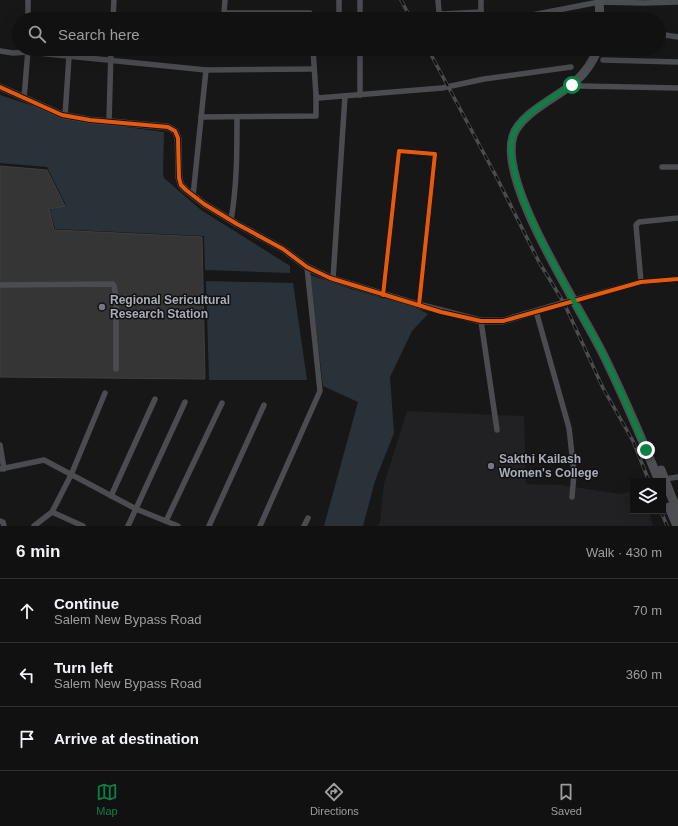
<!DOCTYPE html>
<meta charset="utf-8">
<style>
:root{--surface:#111;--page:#1e1f1f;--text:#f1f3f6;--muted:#9c9d9f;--line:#303131;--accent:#0b8043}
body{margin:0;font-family:Helvetica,sans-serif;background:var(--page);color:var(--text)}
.controls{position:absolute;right:12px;bottom:12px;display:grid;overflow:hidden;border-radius:0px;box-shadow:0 4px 16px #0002}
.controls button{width:36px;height:36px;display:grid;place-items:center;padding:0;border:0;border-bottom:1px solid var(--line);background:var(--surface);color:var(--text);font:20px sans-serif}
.stop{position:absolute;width:12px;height:12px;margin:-9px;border:3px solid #0b8043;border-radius:50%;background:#fff}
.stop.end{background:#0b8043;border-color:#fff;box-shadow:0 1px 4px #0008}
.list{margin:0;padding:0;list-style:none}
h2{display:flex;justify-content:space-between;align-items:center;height:52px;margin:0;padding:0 16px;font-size:17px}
h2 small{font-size:13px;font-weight:400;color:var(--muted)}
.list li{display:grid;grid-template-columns:26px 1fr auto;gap:12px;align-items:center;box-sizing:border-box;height:64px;padding:0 16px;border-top:1px solid var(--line)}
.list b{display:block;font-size:15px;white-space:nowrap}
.list p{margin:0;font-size:13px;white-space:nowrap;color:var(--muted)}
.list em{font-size:13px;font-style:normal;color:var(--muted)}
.icon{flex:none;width:22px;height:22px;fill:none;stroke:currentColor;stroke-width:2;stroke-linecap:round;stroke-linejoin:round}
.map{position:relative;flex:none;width:678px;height:526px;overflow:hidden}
.search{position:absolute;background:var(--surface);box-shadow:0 4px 16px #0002;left:12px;right:12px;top:12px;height:44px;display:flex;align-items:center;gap:10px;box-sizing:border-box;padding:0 14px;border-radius:22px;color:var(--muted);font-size:15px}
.sheet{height:244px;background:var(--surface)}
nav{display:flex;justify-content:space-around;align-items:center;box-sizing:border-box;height:56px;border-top:1px solid var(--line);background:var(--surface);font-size:11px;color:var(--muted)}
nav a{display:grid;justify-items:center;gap:2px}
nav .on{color:var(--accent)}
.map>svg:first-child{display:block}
.built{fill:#212123}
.water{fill:#2a3239}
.building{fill:#353536;stroke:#3f4043}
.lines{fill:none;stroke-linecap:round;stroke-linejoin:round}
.minor{stroke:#4b4c50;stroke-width:5.5}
.tertiary{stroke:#4b4c50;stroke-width:7}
.primary{stroke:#4d4f52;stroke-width:9}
.rail-casing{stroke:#4b4c4f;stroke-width:3.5}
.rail{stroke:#111113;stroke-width:2;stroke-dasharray:6;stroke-linecap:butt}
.cycleway-casing{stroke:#111113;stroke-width:6}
.cycleway{stroke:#e8590c;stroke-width:4}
.route{stroke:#0b8043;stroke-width:5}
.poi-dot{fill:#757880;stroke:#111113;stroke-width:1.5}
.labels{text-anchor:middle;stroke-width:3;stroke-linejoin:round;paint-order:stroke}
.poi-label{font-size:12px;font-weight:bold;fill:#a8adb8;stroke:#111113;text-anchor:start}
</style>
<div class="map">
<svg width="678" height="526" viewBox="0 0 678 526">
<rect width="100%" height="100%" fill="#171717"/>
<path class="built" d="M407 411 524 416 526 484 561 485 620 494 633 491V511H649L653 526H378L380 521 384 484Z"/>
<g class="water">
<path d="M0 95 79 121 164 132 163 174 164 178 201 210 290 266V273L205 270 204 236 55 229 50 210 66 205 47 167 0 163Z"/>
<path d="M310 275 351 289 415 307 428 314 412 331 390 377 394 433 375 481 363 526H324L358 402 323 386Z"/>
<path d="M206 281 293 283 307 380H209Z"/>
</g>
<path class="building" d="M0 166 47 170 65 206 49 209 54 230 202 237 205 379 0 377Z"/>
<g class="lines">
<g class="minor">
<path d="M28 0V19"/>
<path d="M225 0 224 13H310L311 19"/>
<path d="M360 0V19"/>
<path d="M438 0 439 12 442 14 481 12"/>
<path d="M481 0V19"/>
<path d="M113 16H143V19"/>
<path d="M113 19 114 0"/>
<path d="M339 19V0"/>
<path d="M500 19 527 16 599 2 644 3 678 2"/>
<path d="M659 34 678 37"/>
<path d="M313 49 316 95 318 98 442 88 484 79 571 67"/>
<path d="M0 51 13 53 28 52 206 70 314 69"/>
<path d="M603 60 678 62"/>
<path d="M580 86 678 88"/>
<path d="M360 95V49"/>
<path d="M24 98 28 50"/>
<path d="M65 116 69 57"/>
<path d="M201 117 316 116V95"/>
<path d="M109 122 111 49"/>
<path d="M662 167H678"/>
<path d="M193 196 206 70"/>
<path d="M231 220C237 186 237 151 237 117"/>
<path d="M333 279 345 96"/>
<path d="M641 282 636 225 639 222 678 218"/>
<path d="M0 285 113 284 114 286 116 297V369"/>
<path d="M383 295 399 151 435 154 419 305"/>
<path d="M574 300 641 282 678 279"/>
<path d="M536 311 569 428 574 473 572 497"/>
<path d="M481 321 497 430"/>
<path d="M0 445 4 469"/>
<path d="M0 469 44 460 136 509 178 526"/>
<path d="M665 479 678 477"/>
<path d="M111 496 155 399"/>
<path d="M52 512 83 526"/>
<path d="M0 521 3 522 4 526"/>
<path d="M166 521 222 403"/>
<path d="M34 526 52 512 71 475 105 393"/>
<path d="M128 526 185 402"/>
<path d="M209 526 264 405"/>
<path d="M260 526 320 391 307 267"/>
<path d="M304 526 308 518"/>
</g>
<path class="tertiary" d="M0 87 62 115 90 120 168 127 175 131 178 138 179 178 181 185 186 190 204 204 237 224 283 249 307 267 330 278 419 305 481 321H503L574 300"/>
<g class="primary">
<path d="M599 0 600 19"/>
<path d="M598 49C593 61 586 72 576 81 559 97 520 113 513 136 498 185 581 308 604 356 624 397 642 439 659 481"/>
<path d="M661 470 678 513"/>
<path d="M669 507 677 526"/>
</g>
<defs>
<g id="rail">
<path d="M401 0 411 19"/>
<path d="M428 49 496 176 539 262 564 303 603 388 633 441 649 481"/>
<path d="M661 511 667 526"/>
</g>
</defs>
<use href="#rail" class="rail-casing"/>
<use href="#rail" class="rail"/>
<defs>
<g id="cycleway">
<path d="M0 87 62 115 90 120 168 127 175 131 178 138 179 178 181 185 186 190 204 204 237 224 283 249 307 267 330 278 441 312 481 321H503L641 282 678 279"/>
<path d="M383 295 399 151 435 154 419 305"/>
</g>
</defs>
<use href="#cycleway" class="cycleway-casing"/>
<use href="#cycleway" class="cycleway"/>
</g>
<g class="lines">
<path class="route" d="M572 85C555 96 519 116 513 135 498 184 581 309 604 356 619 387 633 419 646 450"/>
</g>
<g class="poi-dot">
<circle cx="102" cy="307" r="4"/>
<circle cx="491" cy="466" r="4"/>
</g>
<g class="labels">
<g class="poi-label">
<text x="110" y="304">Regional Sericultural<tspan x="110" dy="14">Research Station</tspan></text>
<text x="499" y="463">Sakthi Kailash<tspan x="499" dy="14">Women's College</tspan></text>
</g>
</g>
</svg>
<div class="controls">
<button><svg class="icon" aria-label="layers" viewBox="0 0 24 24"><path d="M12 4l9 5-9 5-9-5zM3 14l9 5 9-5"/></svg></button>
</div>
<div class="stop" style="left:572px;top:85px"></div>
<div class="stop end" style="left:646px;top:450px"></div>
<div class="search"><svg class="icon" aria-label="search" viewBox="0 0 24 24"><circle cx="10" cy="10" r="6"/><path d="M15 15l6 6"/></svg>Search here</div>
</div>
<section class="sheet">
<h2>6 min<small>Walk · 430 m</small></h2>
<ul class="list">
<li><svg class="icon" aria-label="ahead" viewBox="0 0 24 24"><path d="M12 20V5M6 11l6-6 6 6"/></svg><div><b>Continue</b><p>Salem New Bypass Road</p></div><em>70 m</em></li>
<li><svg class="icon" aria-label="left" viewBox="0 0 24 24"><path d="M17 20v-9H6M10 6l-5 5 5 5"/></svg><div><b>Turn left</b><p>Salem New Bypass Road</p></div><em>360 m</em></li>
<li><svg class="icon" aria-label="arrive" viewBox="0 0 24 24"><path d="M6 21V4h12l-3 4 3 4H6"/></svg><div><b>Arrive at destination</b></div></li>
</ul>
</section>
<nav>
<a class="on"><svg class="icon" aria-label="map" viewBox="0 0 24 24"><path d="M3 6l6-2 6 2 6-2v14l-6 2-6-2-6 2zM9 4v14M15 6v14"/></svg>Map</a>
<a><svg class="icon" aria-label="directions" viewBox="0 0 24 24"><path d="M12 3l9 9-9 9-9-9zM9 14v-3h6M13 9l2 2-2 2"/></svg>Directions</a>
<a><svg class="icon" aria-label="saved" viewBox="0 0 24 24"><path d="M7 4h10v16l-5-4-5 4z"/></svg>Saved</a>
</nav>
